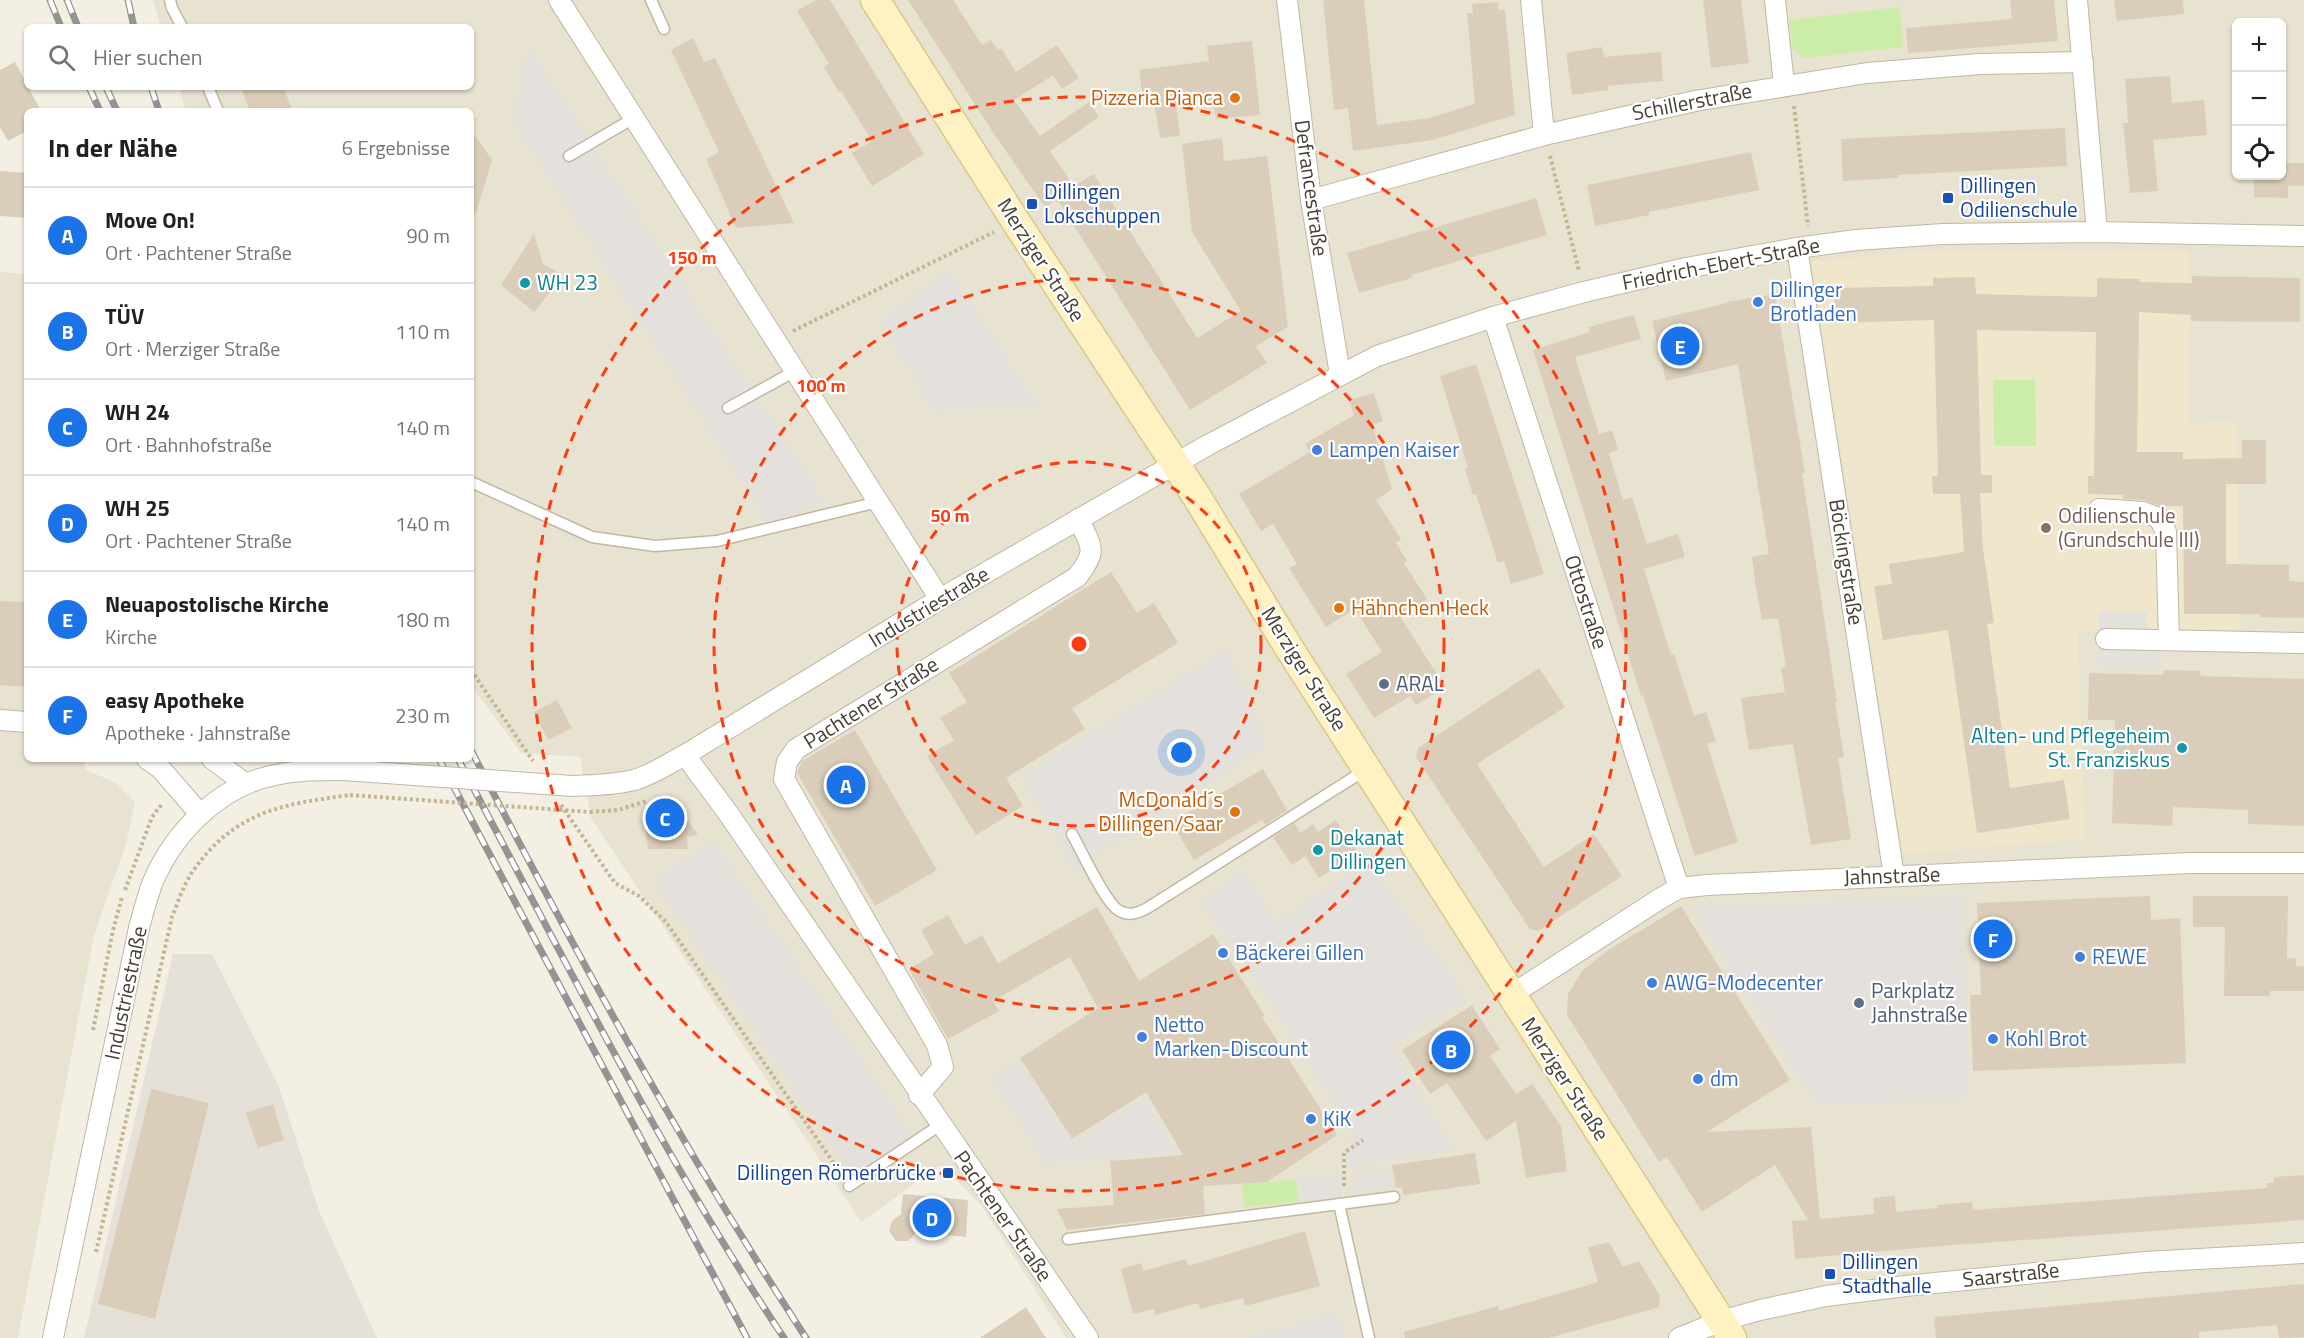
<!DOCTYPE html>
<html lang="de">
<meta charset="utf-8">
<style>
:root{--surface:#fff;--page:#f2f2f2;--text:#202124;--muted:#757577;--line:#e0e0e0;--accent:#1a73e8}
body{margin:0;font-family:"Titillium Web",sans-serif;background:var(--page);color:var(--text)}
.controls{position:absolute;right:18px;top:18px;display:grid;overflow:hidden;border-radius:9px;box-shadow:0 2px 4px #0004}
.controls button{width:54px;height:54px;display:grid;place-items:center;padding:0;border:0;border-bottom:2px solid var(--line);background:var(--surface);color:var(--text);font:30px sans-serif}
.you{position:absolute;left:1182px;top:753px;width:21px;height:21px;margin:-15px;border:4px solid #fff;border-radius:50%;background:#1a73e8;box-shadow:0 0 0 9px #1a73e833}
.badge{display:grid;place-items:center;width:39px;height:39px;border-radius:50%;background:var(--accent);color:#fff;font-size:20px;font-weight:700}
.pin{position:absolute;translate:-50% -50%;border:3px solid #fff;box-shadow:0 2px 6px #0006}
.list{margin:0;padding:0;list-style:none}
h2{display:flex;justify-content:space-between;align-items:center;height:78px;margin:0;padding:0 24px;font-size:26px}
h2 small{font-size:20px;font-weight:400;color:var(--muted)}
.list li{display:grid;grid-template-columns:39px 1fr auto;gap:18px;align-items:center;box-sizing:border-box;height:96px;padding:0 24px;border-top:2px solid var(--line)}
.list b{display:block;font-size:22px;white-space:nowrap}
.list p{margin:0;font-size:20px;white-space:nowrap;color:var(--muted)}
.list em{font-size:20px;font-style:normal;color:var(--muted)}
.icon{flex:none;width:33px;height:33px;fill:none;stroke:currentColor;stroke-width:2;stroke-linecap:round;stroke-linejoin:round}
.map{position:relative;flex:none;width:2304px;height:1338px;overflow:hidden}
.search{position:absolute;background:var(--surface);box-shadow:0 2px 4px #0004;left:24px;top:24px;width:450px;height:66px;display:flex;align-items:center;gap:15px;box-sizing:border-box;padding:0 21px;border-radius:9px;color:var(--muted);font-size:22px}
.panel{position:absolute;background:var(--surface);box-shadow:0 2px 4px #0004;left:24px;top:108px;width:450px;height:654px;border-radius:9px}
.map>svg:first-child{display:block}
.residential{fill:#e8e2d1;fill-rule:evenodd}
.industrial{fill:#e5e0d8}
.education{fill:#efe6cb}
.green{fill:#cbeda7}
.parking{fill:#e4e1dc}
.building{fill:#daceba}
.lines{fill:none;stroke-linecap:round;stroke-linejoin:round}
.lane-casing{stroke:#c0b8a5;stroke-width:13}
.street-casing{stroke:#c0b8a5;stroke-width:22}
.secondary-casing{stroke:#d9c88d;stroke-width:31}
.path{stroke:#c4b594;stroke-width:4;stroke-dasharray:3 3;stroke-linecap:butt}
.lane{stroke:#fff;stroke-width:10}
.street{stroke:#fff;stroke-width:20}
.secondary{stroke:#fff2c2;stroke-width:28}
.rail-casing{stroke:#949494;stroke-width:7}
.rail{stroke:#fff;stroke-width:4.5;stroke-dasharray:14;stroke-linecap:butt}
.street-bridge-casing{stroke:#c0b8a5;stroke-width:22;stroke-linecap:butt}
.path-bridge{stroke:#c4b594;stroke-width:4;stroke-dasharray:3 3;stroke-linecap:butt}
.street-bridge{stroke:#fff;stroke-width:20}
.ring{fill:none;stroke:#ff3c0f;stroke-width:3;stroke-dasharray:10 8}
.food-dot{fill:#e8710a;stroke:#fff;stroke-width:2}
.transit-dot{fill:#1a4fb4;stroke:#fff;stroke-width:2}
.culture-dot{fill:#0f9aa8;stroke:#fff;stroke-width:2}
.shop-dot{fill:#3f7fe0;stroke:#fff;stroke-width:2}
.education-dot{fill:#8d6e63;stroke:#fff;stroke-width:2}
.service-dot{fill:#5c6f8a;stroke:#fff;stroke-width:2}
.labels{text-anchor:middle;stroke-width:4.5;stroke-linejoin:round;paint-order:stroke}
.food-label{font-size:21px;fill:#c56008;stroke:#fff;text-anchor:end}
.street-label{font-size:21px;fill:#463f33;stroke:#fff}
.transit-label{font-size:21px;fill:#164399;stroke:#fff;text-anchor:start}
.culture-label{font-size:21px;fill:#0d838f;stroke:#fff;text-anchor:start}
.shop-label{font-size:21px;fill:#366cbe;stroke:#fff;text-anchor:start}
.education-label{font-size:21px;fill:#785e54;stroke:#fff;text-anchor:start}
.service-label{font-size:21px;fill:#4e5e75;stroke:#fff;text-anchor:start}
.centre{fill:#ff3c0f;stroke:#fff;stroke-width:3}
.ring-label{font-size:18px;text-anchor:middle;font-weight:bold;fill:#ff3c0f;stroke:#fff;stroke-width:4.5;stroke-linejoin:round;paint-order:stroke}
</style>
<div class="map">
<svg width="2304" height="1338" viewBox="0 0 2304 1338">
<rect width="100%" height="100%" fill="#f4efe3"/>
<g class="residential">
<path d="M153 0H2304V1338H1066L981 1205 941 1165 861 1222 591 818 580 757 521 753 471 685V111H186L179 87H471V27H161ZM2236 22H2282V176H2236Z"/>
<path d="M0 272 27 274V759H84L85 770 115 782 135 802 126 844 94 935 18 1338H0Z"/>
</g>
<path class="industrial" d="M173 954H212L278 1085 320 1213 377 1338H84Z"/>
<path class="education" d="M1927 250 2189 252 2188 423 2236 422 2240 632H2078L2085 839 1903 854 1812 262Z"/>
<g class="green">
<path d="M1900 7 1903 47 1804 58 1793 49 1789 20Z"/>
<path d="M1993 380H2035L2036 446H1994Z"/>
<path d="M1296 1180 1298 1202 1244 1207 1242 1184Z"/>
</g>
<g class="parking">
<path d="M528 46 825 502 768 523 512 120Z"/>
<path d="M948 269 1038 406 934 411 879 322Z"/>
<path d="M2099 611 2147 612 2146 645 2161 646V669L2097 666Z"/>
<path d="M1227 648 1268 745 1075 869 1021 776Z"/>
<path d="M713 840 913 1135 853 1176 653 881Z"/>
<path d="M1369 861 1468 999 1392 1045 1454 1151 1347 1167 1350 1132 1278 1013 1200 900 1244 871 1276 922Z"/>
<path d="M1963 896 1970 1098 1818 1106 1690 907Z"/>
<path d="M1019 1059 1072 1140 1144 1098 1179 1153 1040 1164 1036 1146 988 1079Z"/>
<path d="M1392 1169 1394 1187 1354 1192 1352 1174Z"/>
<path d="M1340 1174 1343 1196 1301 1201 1298 1179Z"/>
<path d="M1338 1313 1344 1338H1249Z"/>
</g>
<g class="building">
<path d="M816 0H830L924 154 872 186 852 153 872 141 841 91 839 92 824 67 829 64 797 11Z"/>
<path d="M908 0H953L982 45 991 40 998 50 1001 48 1016 72 1057 45 1079 78 1062 89 1053 75 1014 100 1040 136 1089 102 1099 117 1050 151 1074 186 1094 174 1197 338 1241 311 1192 232 1182 144 1222 138 1224 161 1267 156 1288 327 1256 346 1267 363 1190 410 1059 202 1057 203 1056 200 1045 207 996 137Z"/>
<path d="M1323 0H1364L1377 125 1429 118 1475 104 1467 13H1473L1472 4 1498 2 1499 10H1505L1515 115 1432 140 1353 151 1348 108 1334 110Z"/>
<path d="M1703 0H1741L1749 63 1711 68Z"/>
<path d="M2010 0H2054L2058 41 1908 53 1906 28 2012 19Z"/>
<path d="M2114 0H2183L2184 14 2117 21Z"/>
<path d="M693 38 704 62 715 58 794 223 736 228 706 159 719 152 671 50Z"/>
<path d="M1252 41 1260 115 1216 119 1213 102 1176 105 1180 136 1160 138 1152 90 1142 92 1139 70 1209 61 1207 46Z"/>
<path d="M1602 47 1604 57 1661 52 1663 81 1608 86V90L1572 95 1566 53Z"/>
<path d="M15 62 41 111H27V131L8 141 0 127V70Z"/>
<path d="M2170 76 2172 103 2204 100 2207 135 2153 140 2158 191 2130 193 2123 123H2128L2125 79Z"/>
<path d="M241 87H283L293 111H250Z"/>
<path d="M2065 128 2067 166 1898 175V178L1843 181 1841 139Z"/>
<path d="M471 130 492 160 476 213H471Z"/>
<path d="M1751 152 1759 190 1649 212V215L1595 226 1587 185Z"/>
<path d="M2282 163H2304V186H2288V198L2254 197V176H2282Z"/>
<path d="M0 171 27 173V218L0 216Z"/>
<path d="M1536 198 1547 235 1411 275 1412 278 1359 293 1347 253Z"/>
<path d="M534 234 543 264 556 271 559 281 534 312 501 285Z"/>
<path d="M2192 276 2300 278V322L2191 321V315L2139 312 2137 452H2183V459L2242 458V440H2266V484H2226V564L2289 565V581L2304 582V618L2260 617V614H2184L2183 506H2160L2144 500 2123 499V495L2088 494V476H2094L2096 332 1977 330 1981 475H1992V493H1980L1983 549 1994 623 1987 624 2010 788 2064 780 2070 819 1977 833 1948 630 1883 640 1874 586 1892 584 1889 564 1964 552 1960 494H1933L1932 476H1938L1934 320 1835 323 1834 288 1933 286V278L1975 277 1976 294 2097 297V278L2140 279 2139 282 2192 283Z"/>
<path d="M1775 294 1805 473H1802L1837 702H1835L1844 757 1838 758 1851 839 1811 845 1793 744 1749 750 1745 726 1741 698 1785 692 1781 668 1786 667 1778 618 1762 620 1756 587 1752 557 1769 554 1738 364 1666 381 1652 321 1726 303V302Z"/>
<path d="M1634 315 1641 339 1575 357 1599 434 1612 430 1618 450 1609 453 1623 500 1632 497 1647 544 1678 534 1685 557 1644 569 1671 655 1674 654 1694 716 1706 712 1716 741 1707 744 1738 842 1695 856 1643 695 1641 696 1533 350 1590 332 1588 327Z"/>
<path d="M1476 364 1544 574 1511 584 1504 561 1498 563 1476 494 1473 495 1465 469 1468 468 1440 376Z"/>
<path d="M1374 393 1383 421 1372 425 1392 489 1376 500 1401 539 1396 543 1407 561 1404 563 1427 599 1400 616 1445 687 1416 705 1410 696 1374 718 1346 674 1382 652 1355 609 1326 627 1289 568 1297 564 1273 524 1261 531 1239 494 1310 452 1305 444 1354 415 1349 400Z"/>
<path d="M1111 572 1137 613 1154 603 1178 643 1072 708 1085 729 1006 778 1023 806 976 835 927 756 954 740 940 718 967 702 949 673Z"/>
<path d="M0 601 27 602V687L0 685Z"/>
<path d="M1539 668 1565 707 1477 764 1544 867 1594 834 1622 876 1538 931 1530 929 1416 757 1418 748Z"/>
<path d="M2164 670 2201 671 2200 676 2304 679V826L2248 824V810L2173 807 2172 826 2112 823 2115 720H2088L2089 673 2163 675Z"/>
<path d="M557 700 572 728 548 740 534 712Z"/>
<path d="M855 730 937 870 875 906 797 773 802 761Z"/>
<path d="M1263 769 1287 810 1265 825 1262 820 1194 860 1171 822Z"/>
<path d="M677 801 680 810 698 835 687 837 688 849H648L644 811 648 805Z"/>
<path d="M1336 820 1358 853 1319 878 1305 856 1292 865 1273 837 1295 823 1300 833 1313 824 1318 832Z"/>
<path d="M2150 896 2151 920 2180 918 2186 1063 1973 1071 1970 995H1981L1977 903Z"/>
<path d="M2193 896H2288L2287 958H2296V966H2304V991H2270V996H2224L2225 927H2193Z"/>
<path d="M1681 906 1790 1080 1707 1132 1811 1127 1820 1219 1874 1214 1873 1198 1895 1196 1896 1212 1937 1208V1205L1972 1202 1973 1210 2267 1188 2266 1183H2274V1177L2304 1175V1220L1940 1246 1795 1259 1792 1221 1808 1220 1775 1165 1702 1212 1667 1157 1659 1162 1567 1015 1568 994 1582 971 1607 951Z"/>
<path d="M1097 907 1139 981 1213 934 1265 1016 1262 1017 1337 1135 1267 1182 1203 1186 1205 1214 1067 1230 1057 1209 1114 1205 1110 1161 1183 1155 1146 1092 1072 1139 1020 1058 1098 1008 1070 957 993 1001 999 1011 948 1039 909 969 934 954 921 930 948 915 965 945 982 935 998 963Z"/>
<path d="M1472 1005 1500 1049 1490 1056 1516 1094 1532 1084 1561 1126 1567 1171 1526 1178 1516 1121 1486 1141 1447 1083 1430 1094 1402 1050Z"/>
<path d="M151 1089 209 1103 155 1319 98 1304Z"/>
<path d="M273 1104 284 1140 258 1148 246 1113Z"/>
<path d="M1475 1153 1480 1184 1403 1195 1402 1187 1396 1188 1392 1165Z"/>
<path d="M903 1194 968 1200 966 1237 917 1232 908 1241H896L889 1231 892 1221 901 1214Z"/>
<path d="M1305 1231 1320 1286 1245 1306 1243 1298 1200 1309 1198 1303 1155 1315 1154 1309 1133 1314 1121 1269 1141 1263 1143 1271 1186 1259 1188 1266Z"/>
<path d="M1609 1242 1623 1267 1639 1261 1660 1296 1659 1307 1549 1338H1405L1404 1332 1498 1306 1499 1311 1598 1282 1588 1247Z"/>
<path d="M2304 1284V1337L2279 1338 2277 1325 2199 1332V1338H1936L1934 1317Z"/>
<path d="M1026 1307 1046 1338H980Z"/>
</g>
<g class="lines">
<defs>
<g id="lane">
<path d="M170 0 172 8 182 27"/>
<path d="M651 0 664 29"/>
<path d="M208 87 218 111"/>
<path d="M569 156 634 118"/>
<path d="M728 408 795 371"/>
<path d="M471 482 592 537 655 546 717 541 878 502"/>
<path d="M1072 834C1081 850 1105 902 1118 910 1129 917 1139 913 1149 907L1367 769"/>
<path d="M849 1186 940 1125"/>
<path d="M1339 1204 1369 1338"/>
<path d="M1068 1239 1394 1197"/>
</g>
<g id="street">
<path d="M559 0 940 599"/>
<path d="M1287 0 1311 200 1340 374"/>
<path d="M1531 0 1544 135"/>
<path d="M1775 0 1784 85"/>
<path d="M2077 0 2097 232"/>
<path d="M1311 200 1544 135 1695 101 1867 73 1980 64 2083 62"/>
<path d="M1797 248 1894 876"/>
<path d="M1493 317 1679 888"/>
<path d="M2099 509 2143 512 2159 518 2166 532 2169 640"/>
<path d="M2106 639 2304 643"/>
<path d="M0 720 27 722"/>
<path d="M685 755 728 813 1088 1338"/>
<path d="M147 759 160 768 200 814"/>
<path d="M212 759 246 784"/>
<path d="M573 786C594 785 614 785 634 780 652 775 669 763 685 755L940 599 1208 445 1377 356 1493 317 1584 292 1686 268 1797 248 1856 240 1943 234 2097 232 2304 236"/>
<path d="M1511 995 1661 898 1679 888 1707 885 2190 863H2304"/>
<path d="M919 1095 943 1067 937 1045 784 779 787 762 796 749 1077 577C1098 550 1092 547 1078 519"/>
<path d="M53 1338 139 928C143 913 147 898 152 884 173 833 219 786 275 775 298 770 320 770 343 770"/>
<path d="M1679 1338 1721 1321 1760 1310 1826 1296 1905 1286 2145 1262 2304 1253"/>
</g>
<path id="secondary" d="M875 0 1016 222 1197 497 1289 648 1732 1338"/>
</defs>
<use href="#lane" class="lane-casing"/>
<use href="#street" class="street-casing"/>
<use href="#secondary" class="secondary-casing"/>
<g class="path">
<path d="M1794 106 1808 226"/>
<path d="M1550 156 1579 271"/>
<path d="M793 331 994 232"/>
<path d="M471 670 533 761"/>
<path d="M561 805 615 883 639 896 666 922 840 1172"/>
<path d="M590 812 618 810 647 801"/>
<path d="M125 890 152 817 162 804"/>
<path d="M93 1030 113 930 122 897"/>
<path d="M1344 1186V1153L1363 1140"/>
<path d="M96 1252 172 917C178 902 184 884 193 871 235 811 283 804 350 795"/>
</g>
<use href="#lane" class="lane"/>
<use href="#street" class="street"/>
<use href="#secondary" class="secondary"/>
<defs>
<g id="rail">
<path d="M50 0 61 27"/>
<path d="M67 0 78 27"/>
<path d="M128 0 134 27"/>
<path d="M89 87 100 111"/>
<path d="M106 87 117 111"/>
<path d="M151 87 159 111"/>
<path d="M471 750C574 950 683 1149 806 1338"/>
<path d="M439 759 747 1338"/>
<path d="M458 759C562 954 661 1154 784 1338"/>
</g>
</defs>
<use href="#rail" class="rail-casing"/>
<use href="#rail" class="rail"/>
<defs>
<path id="street-bridge" d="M343 770 573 786"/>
</defs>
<use href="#street-bridge" class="street-bridge-casing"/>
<path class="path-bridge" d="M350 795 590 812"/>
<use href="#street-bridge" class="street-bridge"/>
</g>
<g class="ring">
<circle cx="1079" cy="644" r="182"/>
<circle cx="1079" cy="644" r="365"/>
<circle cx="1079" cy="644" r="547"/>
</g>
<g class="food-dot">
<circle cx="1235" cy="98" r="6"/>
<circle cx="1339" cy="608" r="6"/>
<circle cx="1235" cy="812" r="6"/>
</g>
<g class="transit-dot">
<rect x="1942" y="192" width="12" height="12" rx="3"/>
<rect x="1026" y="198" width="12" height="12" rx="3"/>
<rect x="942" y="1167" width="12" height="12" rx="3"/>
<rect x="1824" y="1268" width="12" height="12" rx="3"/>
</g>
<g class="culture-dot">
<circle cx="525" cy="283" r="6"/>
<circle cx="2182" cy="748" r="6"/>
<circle cx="1318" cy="850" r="6"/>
</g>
<g class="shop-dot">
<circle cx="1758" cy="302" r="6"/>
<circle cx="1317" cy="450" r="6"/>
<circle cx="1223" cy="953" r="6"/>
<circle cx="2080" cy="957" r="6"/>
<circle cx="1652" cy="983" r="6"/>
<circle cx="1142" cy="1037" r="6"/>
<circle cx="1993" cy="1039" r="6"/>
<circle cx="1698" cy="1079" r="6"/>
<circle cx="1311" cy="1119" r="6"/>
</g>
<circle class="education-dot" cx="2046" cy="528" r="6"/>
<g class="service-dot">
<circle cx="1384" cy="684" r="6"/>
<circle cx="1859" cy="1003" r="6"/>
</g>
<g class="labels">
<g class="food-label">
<text x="1223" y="105">Pizzeria Pianca</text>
<text x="1351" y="615" text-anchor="start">Hähnchen Heck</text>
<text x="1223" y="807">McDonald´s<tspan x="1223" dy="24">Dillingen/Saar</tspan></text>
</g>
<g class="street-label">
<text transform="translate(1692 102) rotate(-11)" y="7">Schillerstraße</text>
<text transform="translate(1311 188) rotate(82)" y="7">Defrancestraße</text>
<text transform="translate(1041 260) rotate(57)" y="7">Merziger Straße</text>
<text transform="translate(1721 264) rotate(-11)" y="7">Friedrich-Ebert-Straße</text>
<text transform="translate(1846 562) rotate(81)" y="7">Böckingstraße</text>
<text transform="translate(1586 602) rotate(72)" y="7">Ottostraße</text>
<text transform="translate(929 607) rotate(-31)" y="7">Industriestraße</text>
<text transform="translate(1304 669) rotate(58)" y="7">Merziger Straße</text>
<text transform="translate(871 703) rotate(-32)" y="7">Pachtener Straße</text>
<text transform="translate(1892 876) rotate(-2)" y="7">Jahnstraße</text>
<text transform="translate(126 993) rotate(-78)" y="7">Industriestraße</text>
<text transform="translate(1565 1079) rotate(57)" y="7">Merziger Straße</text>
<text transform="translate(1003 1216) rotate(55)" y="7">Pachtener Straße</text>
<text transform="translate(2011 1275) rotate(-6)" y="7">Saarstraße</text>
</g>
<g class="transit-label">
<text x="1960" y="193">Dillingen<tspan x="1960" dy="24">Odilienschule</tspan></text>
<text x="1044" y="199">Dillingen<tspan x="1044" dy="24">Lokschuppen</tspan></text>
<text x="936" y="1180" text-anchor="end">Dillingen Römerbrücke</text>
<text x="1842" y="1269">Dillingen<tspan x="1842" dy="24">Stadthalle</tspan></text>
</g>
<g class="culture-label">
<text x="537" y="290">WH 23</text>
<text x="2170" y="743" text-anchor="end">Alten- und Pflegeheim<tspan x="2170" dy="24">St. Franziskus</tspan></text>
<text x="1330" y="845">Dekanat<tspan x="1330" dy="24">Dillingen</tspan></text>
</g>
<g class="shop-label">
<text x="1770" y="297">Dillinger<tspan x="1770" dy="24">Brotladen</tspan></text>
<text x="1329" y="457">Lampen Kaiser</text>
<text x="1235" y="960">Bäckerei Gillen</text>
<text x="2092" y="964">REWE</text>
<text x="1664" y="990">AWG-Modecenter</text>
<text x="1154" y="1032">Netto<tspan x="1154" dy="24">Marken-Discount</tspan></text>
<text x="2005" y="1046">Kohl Brot</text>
<text x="1710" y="1086">dm</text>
<text x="1323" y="1126">KiK</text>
</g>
<g class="education-label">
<text x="2058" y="523">Odilienschule<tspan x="2058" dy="24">(Grundschule III)</tspan></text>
</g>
<g class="service-label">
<text x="1396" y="691">ARAL</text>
<text x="1871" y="998">Parkplatz<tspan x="1871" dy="24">Jahnstraße</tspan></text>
</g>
</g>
<circle cx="1079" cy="644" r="9" class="centre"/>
<g class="ring-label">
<text x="692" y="264">150 m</text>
<text x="821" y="392">100 m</text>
<text x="950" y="522">50 m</text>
</g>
</svg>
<div class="controls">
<button>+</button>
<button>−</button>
<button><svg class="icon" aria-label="locate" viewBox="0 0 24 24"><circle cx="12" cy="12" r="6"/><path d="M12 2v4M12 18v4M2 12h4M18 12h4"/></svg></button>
</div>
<div class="you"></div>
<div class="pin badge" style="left:846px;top:785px">A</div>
<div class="pin badge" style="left:1451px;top:1050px">B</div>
<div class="pin badge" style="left:665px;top:818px">C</div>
<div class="pin badge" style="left:932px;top:1218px">D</div>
<div class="pin badge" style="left:1680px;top:346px">E</div>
<div class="pin badge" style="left:1993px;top:939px">F</div>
<div class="search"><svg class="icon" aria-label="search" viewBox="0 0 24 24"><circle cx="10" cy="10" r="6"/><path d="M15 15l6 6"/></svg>Hier suchen</div>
<section class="panel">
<h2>In der Nähe<small>6 Ergebnisse</small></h2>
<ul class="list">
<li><span class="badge">A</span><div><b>Move On!</b><p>Ort · Pachtener Straße</p></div><em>90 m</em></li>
<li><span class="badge">B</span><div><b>TÜV</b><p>Ort · Merziger Straße</p></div><em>110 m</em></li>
<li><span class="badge">C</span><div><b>WH 24</b><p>Ort · Bahnhofstraße</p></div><em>140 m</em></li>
<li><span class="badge">D</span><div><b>WH 25</b><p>Ort · Pachtener Straße</p></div><em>140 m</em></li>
<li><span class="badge">E</span><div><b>Neuapostolische Kirche</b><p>Kirche</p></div><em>180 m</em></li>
<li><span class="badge">F</span><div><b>easy Apotheke</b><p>Apotheke · Jahnstraße</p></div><em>230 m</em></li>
</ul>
</section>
</div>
